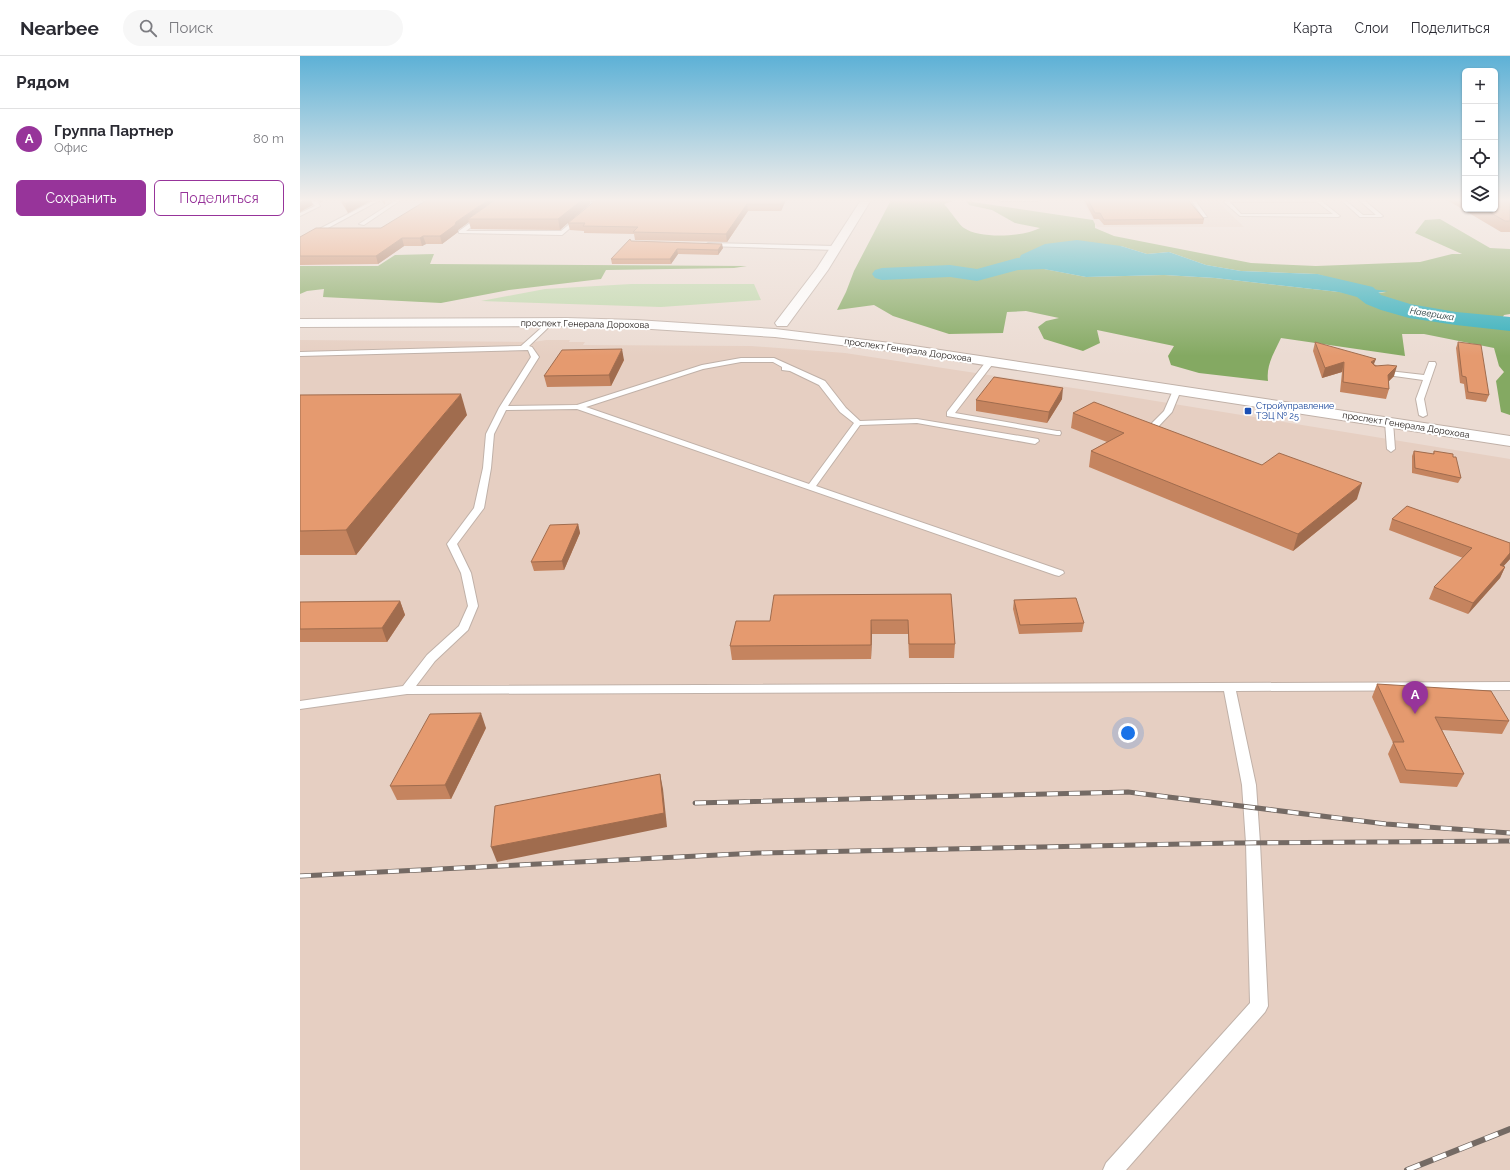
<!DOCTYPE html>
<html lang="ru">
<meta charset="utf-8">
<style>
:root{--surface:#fff;--page:#f7f7f7;--text:#2b2b33;--muted:#7c7c81;--line:#e1e1e2;--accent:#97349a}
body{margin:0;font-family:Raleway,sans-serif;background:var(--page);color:var(--text)}
.controls{position:absolute;right:12px;top:12px;display:grid;overflow:hidden;border-radius:6px;box-shadow:0 1px 3px #0004}
.controls button{width:36px;height:36px;display:grid;place-items:center;padding:0;border:0;border-bottom:1px solid var(--line);background:var(--surface);color:var(--text);font:20px sans-serif}
.you{position:absolute;left:828px;top:677px;width:14px;height:14px;margin:-10px;border:3px solid #fff;border-radius:50%;background:#1a73e8;box-shadow:0 0 0 6px #1a73e833}
.badge{display:grid;place-items:center;width:26px;height:26px;border-radius:50%;background:var(--accent);color:#fff;font-size:13px;font-weight:700}
.pin{position:absolute;translate:-50% -33px;filter:drop-shadow(0 1px 2px #0008)}
.pin::after{content:'';position:absolute;top:21px;width:14px;height:12px;background:inherit;clip-path:polygon(0 0,100% 0,50% 100%)}
.list{margin:0;padding:0;list-style:none}
h2{display:flex;justify-content:space-between;align-items:center;height:52px;margin:0;padding:0 16px;font-size:17px}
h2 small{font-size:13px;font-weight:400;color:var(--muted)}
.list li{display:grid;grid-template-columns:26px 1fr auto;gap:12px;align-items:center;box-sizing:border-box;height:60px;padding:0 16px;border-top:1px solid var(--line)}
.list b{display:block;font-size:15px;white-space:nowrap}
.list p{margin:0;font-size:13px;white-space:nowrap;color:var(--muted)}
.list em{font-size:13px;font-style:normal;color:var(--muted)}
.actions{display:flex;gap:8px;padding:12px 16px}
.actions a{flex:1;padding:9px 0;border:1px solid var(--accent);border-radius:6px;text-align:center;font-size:14px;color:var(--accent)}
.actions .main{background:var(--accent);color:#fff}
.icon{flex:none;width:22px;height:22px;fill:none;stroke:currentColor;stroke-width:2;stroke-linecap:round;stroke-linejoin:round}
.map{position:relative;flex:none;width:1210px;height:1114px;overflow:hidden}
header{display:flex;align-items:center;gap:24px;box-sizing:border-box;height:56px;padding:0 20px;background:var(--surface);border-bottom:1px solid var(--line)}
header strong{font-size:19px}
nav{display:flex;gap:22px;margin-inline-start:auto;font-size:14px}
.search{width:280px;height:36px;background:var(--page);display:flex;align-items:center;gap:10px;box-sizing:border-box;padding:0 14px;border-radius:22px;color:var(--muted);font-size:15px}
main{display:flex}
aside{flex:1;background:var(--surface)}
.map>svg:first-child{display:block}
.built{fill:#e6cfc2}
.green{fill:#bed7aa}
.forest{fill:#84a962;fill-rule:evenodd}
.water{fill:#2dadba}
.lines{fill:none;stroke-linecap:round;stroke-linejoin:round}
.river{fill:#2dadba;fill-rule:evenodd}
.service-casing{stroke:#c0b1a8;stroke-width:2}
.minor-casing{stroke:#c0b1a8;stroke-width:2}
.secondary-casing{stroke:#c0b1a8;stroke-width:2}
.service{fill:#fff;fill-rule:evenodd}
.minor{fill:#fff;fill-rule:evenodd}
.secondary{fill:#fff;fill-rule:evenodd}
.rail-far1-casing{stroke:#746a64;stroke-width:5}
.rail-casing{stroke:#746a64;stroke-width:6}
.rail-far1{stroke:#fff;stroke-width:3.5;stroke-dasharray:11;stroke-linecap:butt}
.rail{stroke:#fff;stroke-width:4.5;stroke-dasharray:14;stroke-linecap:butt}
.wall{fill:#c5845f}
.shaded-wall{fill:#a06c4e}
.building{fill:#e59a6f;stroke:#a06c4e}
.transit-dot{fill:#1a4fb4;stroke:#fff;stroke-width:1.5}
.labels{text-anchor:middle;stroke-width:4;stroke-linejoin:round;paint-order:stroke}
.far-water-label{font-size:9px;font-style:italic;fill:#1b3032;stroke:#fff}
.far-street-label{font-size:9px;fill:#1d1714;stroke:#fff}
.far-transit-label{font-size:9px;fill:#164399;stroke:#fff;text-anchor:start}
</style>
<header>
<strong>Nearbee</strong>
<div class="search"><svg class="icon" aria-label="search" viewBox="0 0 24 24"><circle cx="10" cy="10" r="6"/><path d="M15 15l6 6"/></svg>Поиск</div>
<nav><a>Карта</a><a>Слои</a><a>Поделиться</a></nav>
</header>
<main>
<aside>
<h2>Рядом<small></small></h2>
<ul class="list">
<li><span class="badge">A</span><div><b>Группа Партнер</b><p>Офис</p></div><em>80 m</em></li>
</ul>
<div class="actions"><a class="main">Сохранить</a><a>Поделиться</a></div>
</aside>
<div class="map">
<svg width="1210" height="1114" viewBox="0 0 1210 1114">
<rect width="100%" height="100%" fill="#ebdbd2"/>
<g class="built">
<path d="M782 144H916L944 171H797Z"/>
<path d="M0 284 234 286 246 284H270L269 286H285L283 289 451 290 545 297 819 339 1210 403V1114H0Z"/>
</g>
<path class="green" d="M331 228H454L461 244 361 251 181 245 245 233Z"/>
<g class="forest">
<path d="M591 144H656L644 148C648 152 661 171 664 172 680 183 723 181 740 172L715 167 692 154 669 149 666 145 793 164 795 168V172L814 180 951 207 1016 210 1120 206 1152 198H1162L1115 177 1125 164 1140 163 1190 192 1210 193V258L1204 259 1198 269 1210 273V359L1201 356 1196 325 1204 316 1199 310 1194 292 1124 278H1102L1105 300 981 282C974 297 966 309 968 325L899 317 871 309 868 300 874 290 797 274 800 287 783 295 744 283 738 271 746 265 759 262 726 255 707 256 703 277 649 278 593 260 574 249 537 254 546 236 554 215ZM821 190 847 198 869 196 906 209 941 215 1017 218 1060 232 1086 236 1066 239 915 222 864 219 786 221 718 208Z"/>
<path d="M134 198 130 208 447 210 434 212 306 214 301 223 209 234 141 247 23 241 24 233 7 235 0 238V210H78L95 199Z"/>
</g>
<path class="water" d="M777 184 821 190 847 198 869 196 906 209 941 215 1017 218 1060 232 1088 235 1066 239 915 222 864 219 786 221 717 208 721 199 745 188Z"/>
<g class="lines">
<g class="river">
<path d="M771 200 778 202 781 206 778 210 771 212 718 214 677 225 650 221 582 224 575 222 572 218 575 214 582 212 650 209 677 213 717 202Z"/>
<path d="M1017 218 1073 231 1081 239 1110 248 1156 256 1210 261V275L1156 269 1109 262 1081 254 1066 248 1057 241 1010 228 1007 224 1010 220Z"/>
</g>
<defs>
<g id="service">
<path d="M0 144 17 145 20 150 0 160V157L15 150 13 147 0 145Z"/>
<path d="M75 144H80L0 187V183Z"/>
<path d="M96 144H101L64 169 59 168Z"/>
<path d="M202 144H207L166 175H261L278 161 282 162 262 179 159 177V175Z"/>
<path d="M273 144H302L293 151 291 150 296 145H275Z"/>
<path d="M699 144H740L738 145H701Z"/>
<path d="M891 144H895L907 161H903Z"/>
<path d="M926 144H1020L1040 160 1038 161 940 160 924 146ZM930 146H1017L1033 158H941Z"/>
<path d="M1041 144H1045L1063 159H1076L1059 144H1064L1083 160 1081 161H1060Z"/>
<path d="M408 187 536 190 539 192 536 194 406 190 405 189Z"/>
<path d="M249 265 254 266 229 290 232 291 239 301 208 350 277 349 402 309 441 302H474L525 325 546 352 560 365 617 363 738 383 739 385 735 388 617 367 560 369 516 430 763 515 764 517 759 520 755 519 277 353 206 354 194 378 191 412 184 452 157 488 171 517 178 550 168 574 135 605 116 630 1210 626V634L936 635 956 729 960 787 968 950 965 956 826 1114H803L806 1107 950 947 946 787 942 729 924 635 107 638 0 653V645L103 630 127 599 159 570 168 550 161 517 147 488 174 452 183 412 186 378 199 352 231 301 228 294 0 300V296L221 290ZM441 306H473L482 311V314L490 315 519 329 540 356 554 367 509 428 286 351 403 313Z"/>
<path d="M688 303H691L695 305 655 357 757 375H760L761 377 760 379H757L647 360V356Z"/>
<path d="M1129 306H1135L1136 308 1124 343 1127 359 1123 361 1119 359 1116 343 1123 324 1080 318 1076 316 1080 314 1124 319Z"/>
<path d="M874 332H880L881 334 872 356 856 373H850V369L864 355Z"/>
<path d="M1086 364H1092L1093 366 1095 393 1091 396 1087 393 1085 366Z"/>
</g>
<path id="minor" d="M561 144H571L528 214 487 270H477L475 267 517 212Z"/>
<path id="secondary" d="M266 262 336 264 475 273 607 289 1210 380V390L607 297 475 281 336 272 266 270 0 271V263Z"/>
</defs>
<use href="#service" class="service-casing"/>
<use href="#minor" class="minor-casing"/>
<use href="#secondary" class="secondary-casing"/>
<use href="#service" class="service"/>
<use href="#minor" class="minor"/>
<use href="#secondary" class="secondary"/>
<defs>
<g id="rail-far1">
<path d="M395 747 828 736 1086 768 1210 777"/>
<path d="M0 820 458 797 932 787 1210 785"/>
</g>
<path id="rail" d="M1107 1114 1210 1073"/>
</defs>
<use href="#rail-far1" class="rail-far1-casing"/>
<use href="#rail" class="rail-casing"/>
<use href="#rail-far1" class="rail-far1"/>
<use href="#rail" class="rail"/>
</g>
<g class="wall">
<path d="M40 144H72L48 157Z"/>
<path d="M81 144H85V149Z"/>
<path d="M290 144 260 174 171 173 169 166 158 174V176L142 188H126L122 190H104L78 208 0 209V181L81 172Z"/>
<path d="M296 144H486L481 155H448L427 186 335 184 334 178 284 177V175L270 174 268 167Z"/>
<path d="M784 144H888L904 163 903 168 804 169 799 163H794Z"/>
<path d="M1147 144H1165V153H1195L1210 144V176H1201Z"/>
<path d="M331 185 423 192 418 199 378 198 371 208H312L311 203Z"/>
<path d="M1015 286 1074 308 1094 320 1089 325V333L1086 343 1040 336 1042 316 1022 322 1013 295Z"/>
<path d="M1158 286 1189 339 1186 346 1166 343 1164 328 1160 327 1156 292Z"/>
<path d="M324 304 311 330 247 331 244 320Z"/>
<path d="M0 339 167 359 56 499H0Z"/>
<path d="M762 343 747 367 676 355V344Z"/>
<path d="M773 357 962 409 1057 443 993 495 789 411 791 395 807 386 771 372Z"/>
<path d="M1114 395 1133 398 1134 395 1153 401 1161 422 1158 427 1112 417V400Z"/>
<path d="M1092 463 1210 487V503L1203 510 1205 511 1200 522 1168 558 1129 543 1134 531 1163 502 1089 474Z"/>
<path d="M278 468 280 477 264 514 234 515 231 506Z"/>
<path d="M651 538 655 588 654 602H609L608 578H572L571 603 432 604 430 590 470 565Z"/>
<path d="M714 544 784 567 782 576 719 578 713 553Z"/>
<path d="M100 545 105 559 87 586H0V546Z"/>
<path d="M1077 628 1209 665 1202 678 1142 674 1164 718 1157 731 1100 727 1088 698 1093 687 1072 641Z"/>
<path d="M186 672 151 743 97 744 90 730Z"/>
</g>
<g class="shaded-wall">
<path d="M4 144H11L13 149 0 156V146Z"/>
<path d="M19 144H25L20 147Z"/>
<path d="M52 144H72L48 157 45 148Z"/>
<path d="M188 144H195L168 163 169 166 158 174V176L142 188 140 180 156 166Z"/>
<path d="M282 144H290V148L260 174 258 163Z"/>
<path d="M483 144H486L481 155 480 148Z"/>
<path d="M447 148 448 155 427 186 426 178Z"/>
<path d="M123 180 126 188 122 190 120 182Z"/>
<path d="M102 182 104 190 78 208 76 200Z"/>
<path d="M422 188 423 192 418 199V194Z"/>
<path d="M377 193 378 198 371 208 370 203Z"/>
<path d="M322 293 324 304 311 330 309 319Z"/>
<path d="M1076 303 1072 313 1071 306Z"/>
<path d="M1044 306 1042 316 1022 322 1025 312Z"/>
<path d="M1097 310 1094 320 1085 329 1088 319Z"/>
<path d="M763 332 762 343 747 367 749 356Z"/>
<path d="M161 338 167 359 56 499 46 474Z"/>
<path d="M1062 427 1057 443 993 495 998 478Z"/>
<path d="M278 468 280 477 264 514 262 505Z"/>
<path d="M1210 497V503L1195 520 1200 509Z"/>
<path d="M1205 511 1200 522 1168 558 1173 547Z"/>
<path d="M100 545 105 559 87 586 82 572Z"/>
<path d="M571 564 572 578 571 603Z"/>
<path d="M181 657 186 672 151 743 145 729Z"/>
<path d="M360 718 363 733 367 771 197 806 191 791Z"/>
</g>
<g class="building">
<path d="M42 144H52L45 148Z"/>
<path d="M127 144H188L156 166 155 169 140 180H123L120 182H102L76 200H0V181L16 172H81Z"/>
<path d="M195 144H282L258 163H168Z"/>
<path d="M296 144H483L480 148H447L426 178 333 176 338 171 283 170 285 167H268Z"/>
<path d="M788 144H888L904 163 804 164 800 157H795Z"/>
<path d="M1195 144H1210V165H1205L1184 153H1195Z"/>
<path d="M330 183 331 185 422 188 418 194 377 193 370 203H311Z"/>
<path d="M1015 286 1076 303 1071 306 1075 310 1088 309 1097 310 1088 319 1089 333 1043 326 1044 306 1025 312Z"/>
<path d="M1158 286 1181 289 1189 339 1168 336 1166 321 1162 320Z"/>
<path d="M322 293 309 319 244 320 262 294Z"/>
<path d="M694 321 763 332 749 356 676 344Z"/>
<path d="M161 338 46 474 0 475V339Z"/>
<path d="M794 346 962 409 979 397 1062 427 998 478 791 395 824 377 773 357Z"/>
<path d="M1114 395 1134 398V395L1153 398V401H1156L1161 422 1115 412Z"/>
<path d="M1107 450 1210 487V497L1200 509 1205 511 1173 547 1134 531 1172 492 1092 463Z"/>
<path d="M278 468 262 505 231 506 250 469Z"/>
<path d="M651 538 655 588H609L608 564H571V589L430 590 436 565H470L474 539Z"/>
<path d="M776 542 784 567 720 569 714 544Z"/>
<path d="M100 545 82 572 0 573V546Z"/>
<path d="M1077 628 1191 635 1209 665 1135 661 1164 718 1106 714 1093 686H1104Z"/>
<path d="M181 657 145 729 90 730 130 658Z"/>
<path d="M360 718 364 757 191 791 195 750Z"/>
</g>
<linearGradient id="sky" x2="0" y2="1"><stop stop-color="#5db1d6"/><stop offset="0.48" stop-color="#f6efeb"/><stop offset="1" stop-color="#f6efeb" stop-opacity="0"/></linearGradient>
<rect width="1210" height="300" fill="url(#sky)"/>
<rect class="transit-dot" x="944" y="351" width="8" height="8" rx="2"/>
<g class="labels">
<g class="far-water-label">
<text transform="translate(1132 258) rotate(9)" y="3">Навершка</text>
</g>
<g class="far-street-label">
<text transform="translate(285 268) rotate(1)" y="3">проспект Генерала Дорохова</text>
<text transform="translate(608 294) rotate(8)" y="3">проспект Генерала Дорохова</text>
<text transform="translate(1106 369) rotate(9)" y="3">проспект Генерала Дорохова</text>
</g>
<g class="far-transit-label">
<text x="956" y="353">Стройуправление<tspan x="956" dy="10">ТЭЦ № 25</tspan></text>
</g>
</g>
</svg>
<div class="controls">
<button>+</button>
<button>−</button>
<button><svg class="icon" aria-label="locate" viewBox="0 0 24 24"><circle cx="12" cy="12" r="6"/><path d="M12 2v4M12 18v4M2 12h4M18 12h4"/></svg></button>
<button><svg class="icon" aria-label="layers" viewBox="0 0 24 24"><path d="M12 4l9 5-9 5-9-5zM3 14l9 5 9-5"/></svg></button>
</div>
<div class="you"></div>
<div class="pin badge" style="left:1115px;top:658px">A</div>
</div>
</main>
